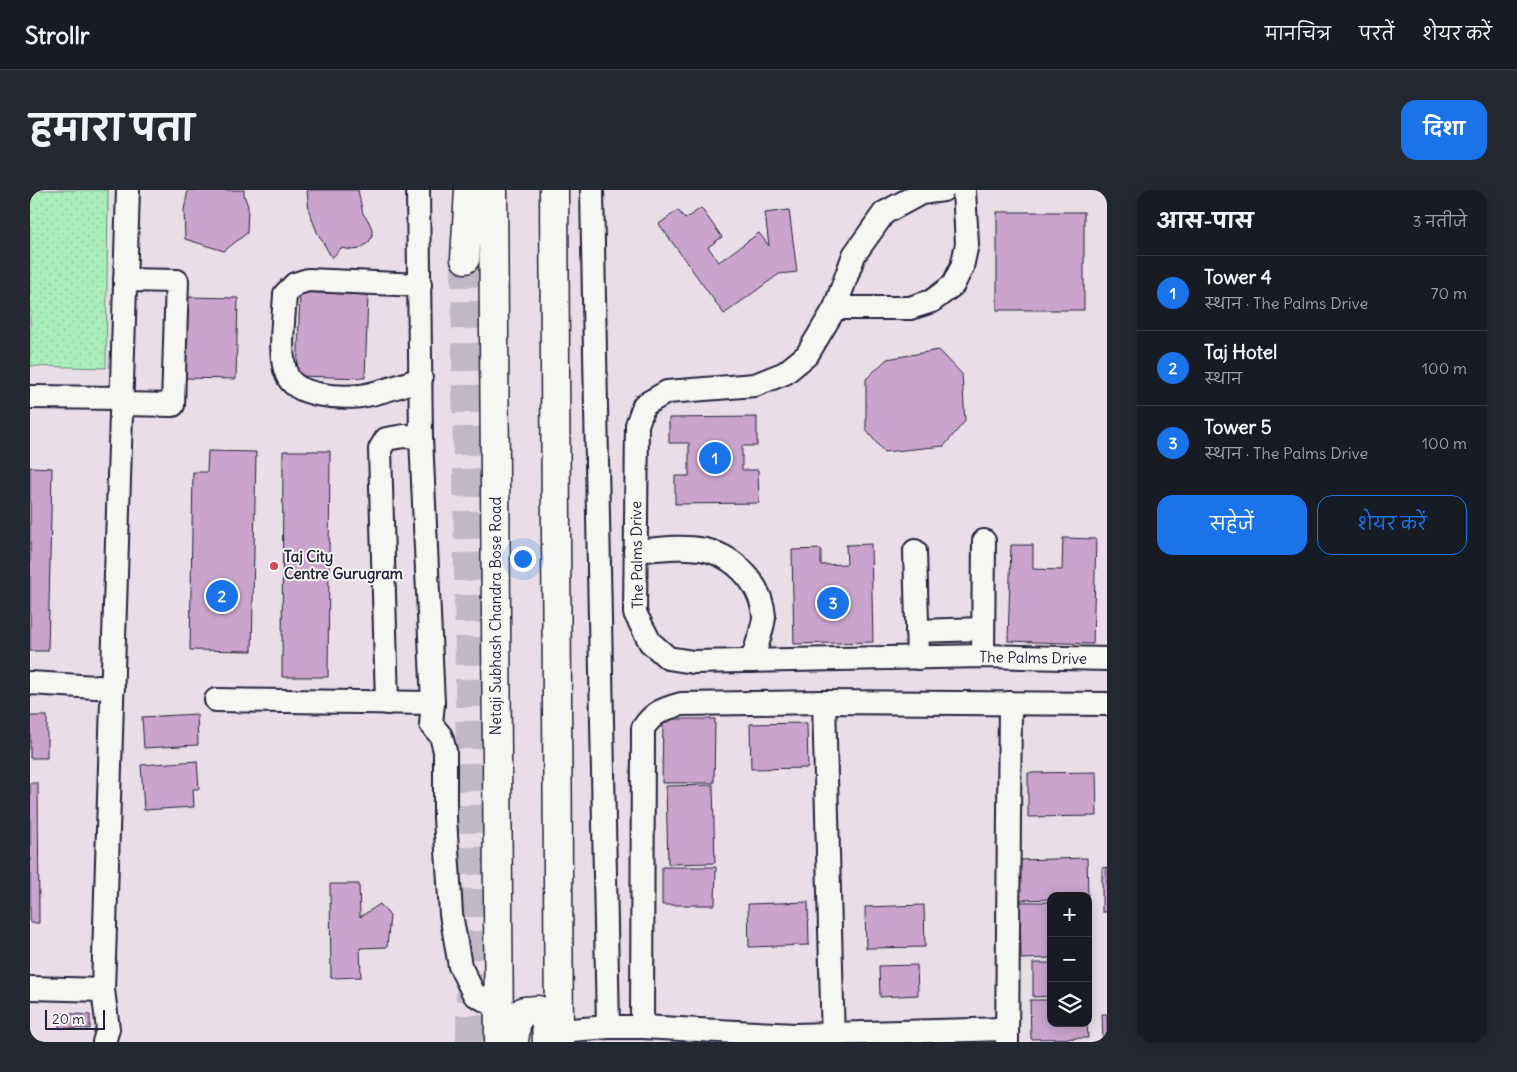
<!DOCTYPE html>
<html lang="hi">
<meta charset="utf-8">
<style>
:root{--surface:#171b24;--page:#242831;--text:#f1f3f6;--muted:#9ea1a6;--line:#363941;--accent:#1a73e8}
body{margin:0;font-family:Delius,"Playpen Sans Deva",sans-serif;background:var(--page);color:var(--text)}
.controls{position:absolute;right:15px;bottom:15px;display:grid;overflow:hidden;border-radius:10px;box-shadow:0 2px 12px #0003}
.controls button{width:45px;height:45px;display:grid;place-items:center;padding:0;border:0;border-bottom:1px solid var(--line);background:var(--surface);color:var(--text);font:25px sans-serif}
.scale{position:absolute;left:15px;bottom:12px;width:60px;box-sizing:border-box;padding-left:5px;border:2px solid #22223b;border-top:0;font-size:14px;line-height:18px;white-space:nowrap;color:#22223b;-webkit-text-stroke:4px #f6f6f2;paint-order:stroke}
.you{position:absolute;left:492px;top:368px;width:18px;height:18px;margin:-12px;border:4px solid #fff;border-radius:50%;background:#1a73e8;box-shadow:0 0 0 8px #1a73e833}
.badge{display:grid;place-items:center;width:32px;height:32px;border-radius:50%;background:var(--accent);color:#fff;font-size:16px;font-weight:700}
.pin{position:absolute;translate:-50% -50%;border:2px solid #fff;box-shadow:0 1px 5px #0006}
.list{margin:0;padding:0;list-style:none}
h2{display:flex;justify-content:space-between;align-items:center;height:65px;margin:0;padding:0 20px;font-size:21px}
h2 small{font-size:16px;font-weight:400;color:var(--muted)}
.list li{display:grid;grid-template-columns:32px 1fr auto;gap:15px;align-items:center;box-sizing:border-box;height:75px;padding:0 20px;border-top:1px solid var(--line)}
.list b{display:block;font-size:19px;white-space:nowrap}
.list p{margin:0;font-size:16px;white-space:nowrap;color:var(--muted)}
.list em{font-size:16px;font-style:normal;color:var(--muted)}
.actions{display:flex;gap:10px;padding:15px 20px}
.actions a{flex:1;padding:11px 0;border:1px solid var(--accent);border-radius:15px;text-align:center;font-size:18px;color:var(--accent)}
.actions .main{background:var(--accent);color:#fff}
.icon{flex:none;width:28px;height:28px;fill:none;stroke:currentColor;stroke-width:2;stroke-linecap:round;stroke-linejoin:round}
.map{position:relative;flex:none;width:1077px;height:852px;overflow:hidden;border-radius:15px}
header{display:flex;align-items:center;gap:30px;box-sizing:border-box;height:70px;padding:0 25px;background:var(--surface);border-bottom:1px solid var(--line)}
header strong{font-size:24px}
nav{display:flex;gap:28px;margin-inline-start:auto;font-size:18px}
.intro{display:flex;align-items:center;justify-content:space-between;box-sizing:border-box;height:120px;padding:0 30px}
h1{margin:0;font-size:35px}
.button{padding:12px 22px;border-radius:15px;background:var(--accent);color:#fff;font-size:18px;font-weight:700}
main{display:flex;gap:30px;padding:0 30px}
aside{flex:1;background:var(--surface);border-radius:15px;box-shadow:0 2px 12px #0003}
.map>svg:first-child{display:block}
.park{fill:url(#park-dots);stroke:#66887b}
.building{fill:#caa4cc;stroke:#22223b}
.lines{fill:none;stroke-linecap:round;stroke-linejoin:round}
.major-tunnel{stroke:#c1b8c5;stroke-width:28;stroke-dasharray:28 14;stroke-linecap:butt}
.minor-casing{stroke:#22223b;stroke-width:26}
.major-casing{stroke:#22223b;stroke-width:31}
.minor{stroke:#f6f6f2;stroke-width:22}
.major{stroke:#f6f6f2;stroke-width:28}
.poi-dot{fill:#d1495b;stroke:#f6f6f2;stroke-width:2}
.labels{text-anchor:middle;stroke-width:4;stroke-linejoin:round;paint-order:stroke}
.street-label{font-size:15px;fill:#22223b;stroke:#f6f6f2}
.poi-label{font-size:15px;font-weight:bold;fill:#22223b;stroke:#f6f6f2;text-anchor:start}
</style>
<header>
<strong>Strollr</strong>
<nav><a>मानचित्र</a><a>परतें</a><a>शेयर करें</a></nav>
</header>
<div class="intro"><h1>हमारा पता</h1><a class="button">दिशा</a></div>
<main>
<div class="map">
<svg width="1077" height="852" viewBox="0 0 1077 852">
<defs>
<pattern id="park-dots" width="8" height="8" patternUnits="userSpaceOnUse" patternTransform="scale(1.25)"><rect width="8" height="8" fill="#aaefbb"/><path d="M2 2h.1M6 6h.1" fill="none" stroke="#92cda2" stroke-width="1.8" stroke-linecap="round"/></pattern>
</defs>
<rect width="100%" height="100%" fill="#e9dde7"/>
<filter id="ink" filterUnits="userSpaceOnUse"><feTurbulence type="fractalNoise" baseFrequency=".02" numOctaves="2"/><feDisplacementMap in="SourceGraphic" scale="10" xChannelSelector="R" yChannelSelector="G"/><feConvolveMatrix kernelMatrix="1 2 1 2 8 2 1 2 1" color-interpolation-filters="sRGB"/></filter>
<g filter="url(#ink)">
<path class="park" d="M0 0H78L76 178 0 176Z"/>
<g class="building">
<path d="M158 0H214V5L218 16 217 43 194 61 155 49 154 20Z"/>
<path d="M277 0H328L333 24 338 30 342 39V46L339 52 329 59 323 60 311 58 302 68 287 42 279 21Z"/>
<path d="M671 18 692 47 678 57 689 72 729 43 739 56 735 23 759 20 767 82 749 84 694 124 629 34 648 20 655 29Z"/>
<rect x="967" y="22" width="87" height="98"/>
<path d="M270 102 338 105 335 188 267 186Z"/>
<path d="M155 107 208 108 206 189 153 188Z"/>
<path d="M909 160 932 184 935 231 914 256 854 262 836 240V189L857 169Z"/>
<path d="M727 227V256H712V280H728L729 313 645 314V286H659V253H639V228Z"/>
<path d="M178 261 226 262 222 461 160 460 163 282H177Z"/>
<path d="M253 261H300L298 487H252Z"/>
<path d="M0 277 22 278 18 461H0Z"/>
<path d="M1033 348 1066 349 1063 454 978 451 981 355H1003V379L1032 380Z"/>
<path d="M841 354 843 452 764 454 762 360 791 359V375L817 374 816 355Z"/>
<path d="M167 524 168 555 114 558 112 527Z"/>
<rect x="0" y="526" width="17" height="42"/>
<path d="M633 529H685L684 593H632Z"/>
<path d="M777 533 778 578 721 579 720 534Z"/>
<path d="M167 571 169 599H163L164 617 114 620 111 575Z"/>
<path d="M1066 582 1067 626 998 627V583Z"/>
<path d="M0 593H8L9 733H0Z"/>
<path d="M683 595 685 673 638 674 636 596Z"/>
<path d="M1057 668 1058 706H1021V709L990 710V670Z"/>
<path d="M632 677H686L685 715H632Z"/>
<path d="M1077 677V722H1072V678Z"/>
<path d="M300 694H329L330 727 350 714 360 726 357 757 330 758 331 787 301 788Z"/>
<path d="M778 712 779 755 719 757 718 714Z"/>
<path d="M990 712H1021V768L991 769Z"/>
<path d="M894 715 895 757 836 758 835 717Z"/>
<path d="M1003 773H1021V806L1003 807Z"/>
<path d="M887 775 888 805 850 807 849 776Z"/>
<path d="M1000 810H1021V833H1057L1058 848 1001 849Z"/>
<path d="M30 823 60 825V839L29 838Z"/>
<path d="M1072 824H1077V852H1073Z"/>
</g>
<g class="lines">
<path class="major-tunnel" d="M435 69 441 695 440 852"/>
<defs>
<g id="minor">
<path d="M388 0 391 247 403 513 401 534 411 546 415 561V628L421 724 430 776 444 804 468 817"/>
<path d="M562 0C568 279 571 558 578 837"/>
<path d="M913 0 891 3 854 23 824 65 805 118 777 165 755 183 725 195 637 202 614 215 607 235 605 423 620 452 638 468 663 472 953 466 1077 469"/>
<path d="M390 95 278 90 265 94 255 104C254 127 248 165 257 185 266 207 311 208 331 206 351 203 371 195 391 189"/>
<path d="M805 118H880L902 111 923 95 932 77 937 54 934 0"/>
<path d="M0 207 92 208"/>
<path d="M92 214 143 215 147 91 95 90"/>
<path d="M605 361C650 357 690 349 721 391 728 401 733 413 734 426 734 436 725 460 722 471"/>
<path d="M885 361 888 468"/>
<path d="M887 441 953 439"/>
<path d="M953 466 954 351"/>
<path d="M0 493 83 498"/>
<path d="M186 510 403 513"/>
<path d="M794 512 803 852"/>
<path d="M357 513 350 259 356 249 374 246 391 247"/>
<path d="M0 798 73 800"/>
<path d="M612 837 613 538C624 522 633 519 651 514L794 512 1077 514"/>
<path d="M529 841 578 837H612L765 845 976 839"/>
<path d="M74 852 78 839 73 800 98 0"/>
<path d="M977 852 980 513"/>
</g>
<g id="major">
<path d="M463 0 469 852"/>
<path d="M524 0 529 852"/>
<path d="M435 69 439 0"/>
<path d="M484 852 487 827 494 821 508 820C518 828 516 840 517 852"/>
</g>
</defs>
<use href="#minor" class="minor-casing"/>
<use href="#major" class="major-casing"/>
<use href="#minor" class="minor"/>
<use href="#major" class="major"/>
</g>
</g>
<circle class="poi-dot" cx="244" cy="376" r="5"/>
<g class="labels">
<g class="street-label">
<text transform="translate(607 365) rotate(-91)" y="5">The Palms Drive</text>
<text transform="translate(466 426) rotate(-90)" y="5">Netaji Subhash Chandra Bose Road</text>
<text transform="translate(1003 468) rotate(1)" y="5">The Palms Drive</text>
</g>
<g class="poi-label">
<text x="254" y="372">Taj City<tspan x="254" dy="17">Centre Gurugram</tspan></text>
</g>
</g>
</svg>
<div class="controls">
<button>+</button>
<button>−</button>
<button><svg class="icon" aria-label="layers" viewBox="0 0 24 24"><path d="M12 4l9 5-9 5-9-5zM3 14l9 5 9-5"/></svg></button>
</div>
<div class="scale">20 m</div>
<div class="you"></div>
<div class="pin badge" style="left:685px;top:268px">1</div>
<div class="pin badge" style="left:192px;top:406px">2</div>
<div class="pin badge" style="left:803px;top:413px">3</div>
</div>
<aside>
<h2>आस-पास<small>3 नतीजे</small></h2>
<ul class="list">
<li><span class="badge">1</span><div><b>Tower 4</b><p>स्थान · The Palms Drive</p></div><em>70 m</em></li>
<li><span class="badge">2</span><div><b>Taj Hotel</b><p>स्थान</p></div><em>100 m</em></li>
<li><span class="badge">3</span><div><b>Tower 5</b><p>स्थान · The Palms Drive</p></div><em>100 m</em></li>
</ul>
<div class="actions"><a class="main">सहेजें</a><a>शेयर करें</a></div>
</aside>
</main>
